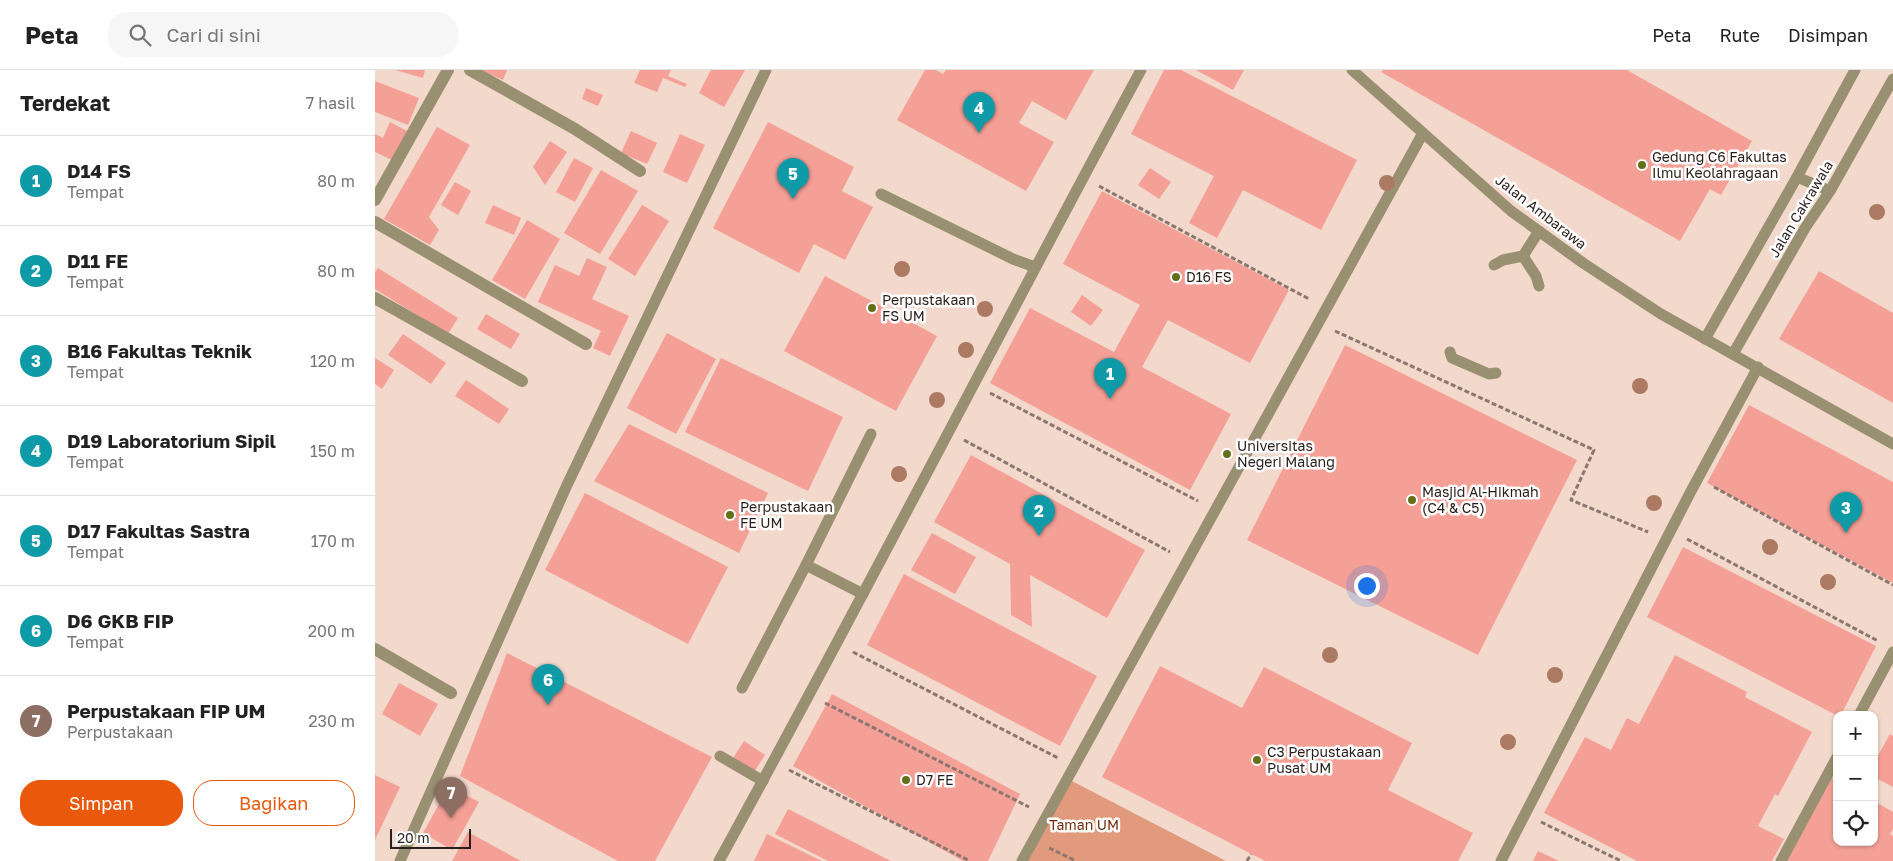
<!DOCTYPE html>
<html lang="id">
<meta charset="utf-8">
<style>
:root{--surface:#fff;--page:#f6f6f6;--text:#222;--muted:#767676;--line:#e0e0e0;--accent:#ea580c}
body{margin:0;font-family:"Golos Text",sans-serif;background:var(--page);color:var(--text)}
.controls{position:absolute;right:15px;bottom:15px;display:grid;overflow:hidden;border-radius:10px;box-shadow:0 1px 4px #0004}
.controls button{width:45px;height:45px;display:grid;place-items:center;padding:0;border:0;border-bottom:1px solid var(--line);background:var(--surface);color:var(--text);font:25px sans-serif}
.scale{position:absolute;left:15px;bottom:12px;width:81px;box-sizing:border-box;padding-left:5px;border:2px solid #281e1a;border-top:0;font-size:14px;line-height:18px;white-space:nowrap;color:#281e1a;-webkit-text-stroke:4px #fff;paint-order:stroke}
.you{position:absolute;left:991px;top:515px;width:18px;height:18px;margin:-12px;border:4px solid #fff;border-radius:50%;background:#1a73e8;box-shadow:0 0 0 8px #1a73e833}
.badge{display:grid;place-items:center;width:32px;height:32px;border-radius:50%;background:var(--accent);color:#fff;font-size:16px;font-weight:700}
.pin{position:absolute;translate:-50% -41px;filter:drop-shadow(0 1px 2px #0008)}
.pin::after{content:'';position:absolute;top:26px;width:18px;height:15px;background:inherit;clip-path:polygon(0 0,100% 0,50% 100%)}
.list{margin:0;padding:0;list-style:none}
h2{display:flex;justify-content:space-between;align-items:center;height:65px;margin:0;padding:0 20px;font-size:21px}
h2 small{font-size:16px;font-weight:400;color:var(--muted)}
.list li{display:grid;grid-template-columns:32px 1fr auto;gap:15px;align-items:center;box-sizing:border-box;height:90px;padding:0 20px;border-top:1px solid var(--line)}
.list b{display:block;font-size:19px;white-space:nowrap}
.list p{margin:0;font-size:16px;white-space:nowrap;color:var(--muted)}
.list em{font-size:16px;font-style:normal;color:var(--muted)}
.actions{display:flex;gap:10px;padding:15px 20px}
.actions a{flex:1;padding:11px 0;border:1px solid var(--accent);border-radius:20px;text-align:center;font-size:18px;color:var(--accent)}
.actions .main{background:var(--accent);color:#fff}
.icon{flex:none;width:28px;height:28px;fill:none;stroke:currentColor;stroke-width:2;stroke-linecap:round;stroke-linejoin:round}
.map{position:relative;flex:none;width:1518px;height:791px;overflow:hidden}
header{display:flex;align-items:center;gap:30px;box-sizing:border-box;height:70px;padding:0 25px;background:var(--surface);border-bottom:1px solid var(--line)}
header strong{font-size:24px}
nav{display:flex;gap:28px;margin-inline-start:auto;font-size:18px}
.search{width:350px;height:45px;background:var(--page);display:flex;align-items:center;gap:12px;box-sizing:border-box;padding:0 18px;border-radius:20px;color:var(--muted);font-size:19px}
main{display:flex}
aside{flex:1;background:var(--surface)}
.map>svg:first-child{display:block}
.green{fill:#e19a7c}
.building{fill:#f4a097}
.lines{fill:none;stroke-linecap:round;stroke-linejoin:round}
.path{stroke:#8a7770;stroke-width:3;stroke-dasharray:5 2.5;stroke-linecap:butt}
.service{stroke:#999071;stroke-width:11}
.minor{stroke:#999071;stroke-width:12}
.tree{fill:#ac7a62}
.poi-dot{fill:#656f17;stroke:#fff;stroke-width:2}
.labels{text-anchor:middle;stroke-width:5;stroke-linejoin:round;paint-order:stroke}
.poi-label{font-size:14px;fill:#281e1a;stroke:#fff;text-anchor:start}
.street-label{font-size:14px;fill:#281e1a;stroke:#fff}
.park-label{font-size:14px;fill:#722e0b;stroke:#fff}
</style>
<header>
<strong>Peta</strong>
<div class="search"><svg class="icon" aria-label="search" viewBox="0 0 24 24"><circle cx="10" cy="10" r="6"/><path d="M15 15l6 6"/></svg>Cari di sini</div>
<nav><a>Peta</a><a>Rute</a><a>Disimpan</a></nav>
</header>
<main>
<aside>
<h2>Terdekat<small>7 hasil</small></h2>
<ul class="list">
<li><span class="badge" style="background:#0f9aa8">1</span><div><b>D14 FS</b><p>Tempat</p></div><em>80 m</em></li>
<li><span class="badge" style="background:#0f9aa8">2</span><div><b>D11 FE</b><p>Tempat</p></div><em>80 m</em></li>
<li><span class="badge" style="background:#0f9aa8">3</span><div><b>B16 Fakultas Teknik</b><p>Tempat</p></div><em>120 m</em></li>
<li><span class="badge" style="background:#0f9aa8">4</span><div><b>D19 Laboratorium Sipil</b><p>Tempat</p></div><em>150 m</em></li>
<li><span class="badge" style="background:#0f9aa8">5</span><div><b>D17 Fakultas Sastra</b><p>Tempat</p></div><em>170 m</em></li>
<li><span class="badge" style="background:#0f9aa8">6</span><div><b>D6 GKB FIP</b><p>Tempat</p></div><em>200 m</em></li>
<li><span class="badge" style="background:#8d6e63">7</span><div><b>Perpustakaan FIP UM</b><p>Perpustakaan</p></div><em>230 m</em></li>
</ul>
<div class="actions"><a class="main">Simpan</a><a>Bagikan</a></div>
</aside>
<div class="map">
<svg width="1518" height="791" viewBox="0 0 1518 791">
<rect width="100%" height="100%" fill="#f3d8cc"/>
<path class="green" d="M693 709 851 791H650Z"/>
<g class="building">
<path d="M20 0H50L48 8Z"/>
<path d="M105 0H132L128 10Z"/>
<path d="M265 0H296L293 6 312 14 310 17 288 8 282 22 259 13Z"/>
<path d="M336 0H370L349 37 324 23Z"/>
<path d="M550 0H561L568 4 571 0H719L691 50 657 31 644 53 679 72 651 121 522 50Z"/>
<path d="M789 0H806L982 90 946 160 868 120 842 168 814 153 839 106 756 64Z"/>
<path d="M821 0H869L858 20Z"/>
<path d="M1008 0H1252L1377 71 1346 125 1335 119 1305 171 1006 2Z"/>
<path d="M0 11 44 28 33 55 0 42Z"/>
<path d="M211 18 228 25 223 36 207 29Z"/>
<path d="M15 52 32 61 17 90 0 82V64L8 68Z"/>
<path d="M393 52 479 97 467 121 498 137 470 190 439 174 424 203 338 158Z"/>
<path d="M62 57 95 75 54 147 64 160 55 175 9 149Z"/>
<path d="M256 61 282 73 272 94 246 83Z"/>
<path d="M305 64 330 75 312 113 288 102Z"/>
<path d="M175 71 192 82 170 115 158 97Z"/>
<path d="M199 88 218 98 200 132 181 122Z"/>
<path d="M775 98 796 112 784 129 763 115Z"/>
<path d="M226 100 263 121 225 184 189 163Z"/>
<path d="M80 112 96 121 83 145 66 135Z"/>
<path d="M727 121 914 220 875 293 793 250 767 297 856 344 815 420 615 313 655 238 739 282 765 235 688 194Z"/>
<path d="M118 135 146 148 139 165 110 153Z"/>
<path d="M267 135 294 151 260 206 233 189Z"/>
<path d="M152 150 185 169 150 229 117 210Z"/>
<path d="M212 188 232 197 217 229 254 246 235 286 218 278 226 261 163 232 180 195 204 206Z"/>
<path d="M3 198 83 248 73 264 0 219V202Z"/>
<path d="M1444 201 1518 243V333L1404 269Z"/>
<path d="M450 206 562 266 521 341 409 281Z"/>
<path d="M707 225 728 240 716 256 696 242Z"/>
<path d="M111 244 145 264 136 279 102 259Z"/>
<path d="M292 263 341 289 301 364 252 338Z"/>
<path d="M28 264 71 293 56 314 13 285Z"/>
<path d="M970 275 1202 390 1103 585 872 470Z"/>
<path d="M0 288 19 300 7 319 0 314Z"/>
<path d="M346 288 468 347 433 421 310 362Z"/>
<path d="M91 310 134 339 124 354 80 326Z"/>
<path d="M1374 335 1518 412V513L1332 413Z"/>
<path d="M254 354 393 423 364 483 219 411Z"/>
<path d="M596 385 770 480 732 548 655 505 657 557 636 545 635 494 559 452Z"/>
<path d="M210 423 353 497 313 574 170 500Z"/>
<path d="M557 463 601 487 580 524 536 500Z"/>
<path d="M1308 477 1501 576 1466 645H1461L1272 547Z"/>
<path d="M529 504 722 606 685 676 492 575Z"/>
<path d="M132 583 337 687 280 791H243L85 706Z"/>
<path d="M1300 585 1372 622 1370 627 1437 662 1403 726 1400 724 1383 756 1409 769 1397 791H1262L1169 743 1210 667 1236 680 1252 648 1264 654Z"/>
<path d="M785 596 867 638 889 597 1037 673 1013 720 1098 763 1083 791H890L727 707Z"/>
<path d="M24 613 63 634 45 666 7 644Z"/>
<path d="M457 624 645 724 613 791H588L418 696Z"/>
<path d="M1515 664 1518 666V717L1499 707V693Z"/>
<path d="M369 671 390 685 379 702 358 688Z"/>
<path d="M0 705 25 717 0 770Z"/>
<path d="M1456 708 1462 711V772H1499V731L1518 742V759L1515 764 1518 766V791H1410Z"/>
<path d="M74 716 104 732 77 780 48 763Z"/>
<path d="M413 739 516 791H453L400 764Z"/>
<path d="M93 762 146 791H77Z"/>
<path d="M392 764 447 791H379Z"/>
<path d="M1163 781 1184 791H1158Z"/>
</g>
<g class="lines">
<g class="path">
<path d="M724 116 934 229"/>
<path d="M960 261 1219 380 1196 430 1273 462"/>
<path d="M615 323 823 431"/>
<path d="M589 370 795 482"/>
<path d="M1339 417 1518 515"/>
<path d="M1312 469 1503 571"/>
<path d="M478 582 683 688"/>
<path d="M450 633 654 737"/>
<path d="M414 700 595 791"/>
<path d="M1166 752 1246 791"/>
<path d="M674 778 701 791"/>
<path d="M872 791 876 784"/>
</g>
<g class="service">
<path d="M977 0 1136 141 1208 193 1286 244 1518 374"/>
<path d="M1422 107 1455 121"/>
<path d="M506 124 638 189 660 197"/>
<path d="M1148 186 1161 206 1164 216"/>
<path d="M1119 195 1128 190 1148 186 1164 161"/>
<path d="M1330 269 1422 107 1480 0"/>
<path d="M1075 282 1077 288 1114 304 1121 303"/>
<path d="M1358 284 1430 158 1455 121 1518 9"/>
<path d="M431 495 496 364"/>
<path d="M367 618 431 495 488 524"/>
<path d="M1484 645 1518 582"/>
<path d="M345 686 388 711"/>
<path d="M25 791 192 415 391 0"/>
<path d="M344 791C488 529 624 263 766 0"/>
<path d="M647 791 1048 63"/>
<path d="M1126 791 1315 423 1383 297"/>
<path d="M1406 791 1462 687"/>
</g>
<g class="minor">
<path d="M95 0 200 59 265 101"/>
<path d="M0 130 73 0"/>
<path d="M0 152 211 274"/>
<path d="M0 228 147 311"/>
<path d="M0 579 76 623"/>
</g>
</g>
<g class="tree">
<circle cx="1012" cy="113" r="8"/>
<circle cx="1502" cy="142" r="8"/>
<circle cx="527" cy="199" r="8"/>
<circle cx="610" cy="239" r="8"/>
<circle cx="591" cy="280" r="8"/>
<circle cx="1265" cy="316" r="8"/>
<circle cx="562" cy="330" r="8"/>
<circle cx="524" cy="404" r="8"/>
<circle cx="1279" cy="433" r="8"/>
<circle cx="1395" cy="477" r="8"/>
<circle cx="1453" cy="512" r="8"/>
<circle cx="955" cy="585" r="8"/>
<circle cx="1180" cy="605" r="8"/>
<circle cx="1133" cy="672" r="8"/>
</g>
<g class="poi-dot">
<circle cx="1267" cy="95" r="5"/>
<circle cx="801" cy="207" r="5"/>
<circle cx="497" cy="238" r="5"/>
<circle cx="852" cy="384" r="5"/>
<circle cx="1037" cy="430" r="5"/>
<circle cx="355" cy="445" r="5"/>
<circle cx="882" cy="690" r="5"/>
<circle cx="531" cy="710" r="5"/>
</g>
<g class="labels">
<g class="poi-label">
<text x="1277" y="92">Gedung C6 Fakultas<tspan x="1277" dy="16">Ilmu Keolahragaan</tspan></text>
<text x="811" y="212">D16 FS</text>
<text x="507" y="235">Perpustakaan<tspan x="507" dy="16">FS UM</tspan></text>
<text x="862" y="381">Universitas<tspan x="862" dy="16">Negeri Malang</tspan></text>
<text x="1047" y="427">Masjid Al-Hikmah<tspan x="1047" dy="16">(C4 &amp; C5)</tspan></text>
<text x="365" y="442">Perpustakaan<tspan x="365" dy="16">FE UM</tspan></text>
<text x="892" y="687">C3 Perpustakaan<tspan x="892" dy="16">Pusat UM</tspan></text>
<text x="541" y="715">D7 FE</text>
</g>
<g class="street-label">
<text transform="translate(1426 139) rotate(-59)" y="5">Jalan Cakrawala</text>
<text transform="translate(1166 142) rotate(38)" y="5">Jalan Ambarawa</text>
</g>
<g class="park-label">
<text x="709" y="760">Taman UM</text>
</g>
</g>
</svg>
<div class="controls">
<button>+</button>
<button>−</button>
<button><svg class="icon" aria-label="locate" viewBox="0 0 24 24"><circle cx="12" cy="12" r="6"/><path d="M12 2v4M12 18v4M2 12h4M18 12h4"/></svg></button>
</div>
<div class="scale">20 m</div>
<div class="you"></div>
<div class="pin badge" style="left:735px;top:329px;background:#0f9aa8">1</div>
<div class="pin badge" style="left:664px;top:466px;background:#0f9aa8">2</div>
<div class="pin badge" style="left:1471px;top:463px;background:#0f9aa8">3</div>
<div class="pin badge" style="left:604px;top:63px;background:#0f9aa8">4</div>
<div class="pin badge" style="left:418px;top:129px;background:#0f9aa8">5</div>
<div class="pin badge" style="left:173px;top:635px;background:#0f9aa8">6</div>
<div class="pin badge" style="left:76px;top:748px;background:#8d6e63">7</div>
</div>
</main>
